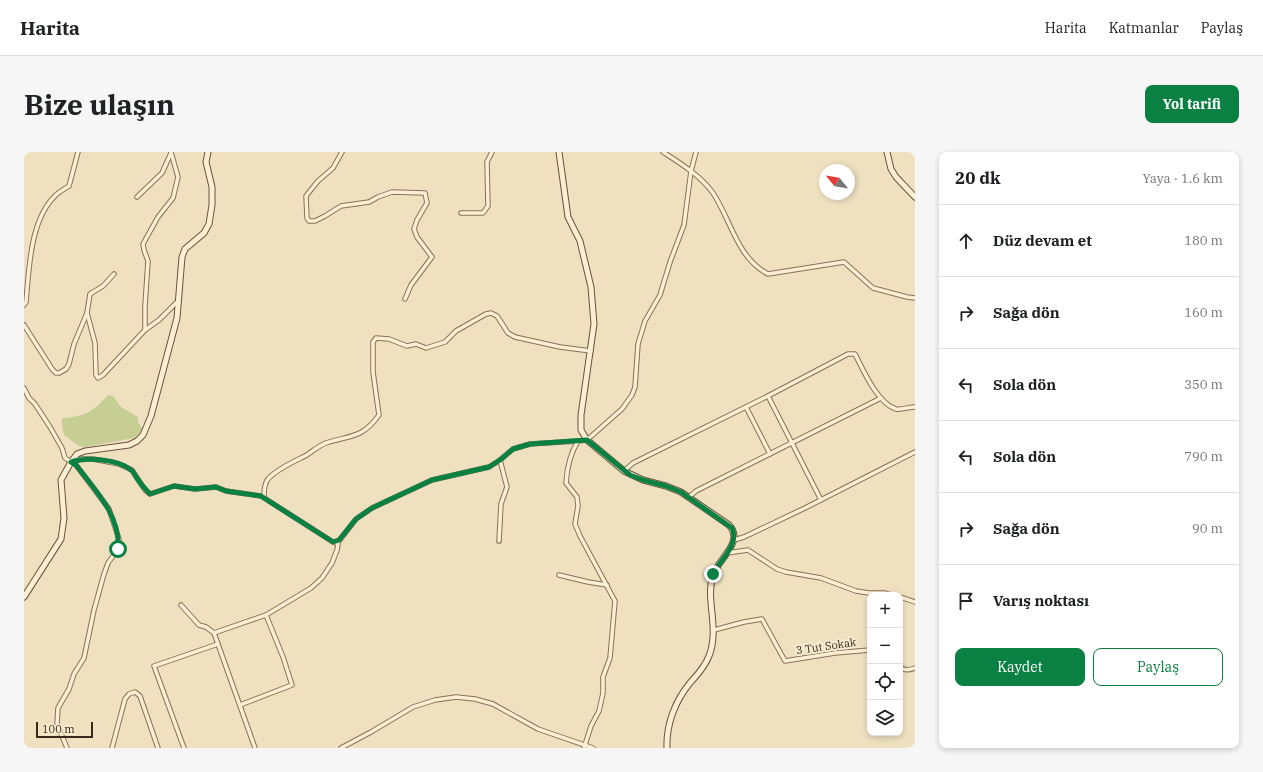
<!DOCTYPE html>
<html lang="tr">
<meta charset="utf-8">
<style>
:root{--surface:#fff;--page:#f6f6f6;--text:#202124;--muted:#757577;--line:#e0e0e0;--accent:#0b8043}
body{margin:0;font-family:"IBM Plex Serif",serif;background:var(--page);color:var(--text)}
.controls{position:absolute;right:12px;bottom:12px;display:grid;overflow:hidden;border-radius:8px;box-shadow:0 2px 6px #0003}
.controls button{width:36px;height:36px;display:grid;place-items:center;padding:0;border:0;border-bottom:1px solid var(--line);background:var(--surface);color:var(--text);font:20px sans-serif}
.compass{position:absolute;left:795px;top:12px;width:36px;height:36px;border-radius:50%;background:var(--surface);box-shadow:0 2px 6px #0003;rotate:300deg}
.scale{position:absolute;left:12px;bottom:10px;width:57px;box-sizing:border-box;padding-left:4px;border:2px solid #38291c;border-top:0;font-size:11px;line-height:14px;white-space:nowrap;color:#38291c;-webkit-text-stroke:3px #f7ebcf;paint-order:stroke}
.stop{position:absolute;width:12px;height:12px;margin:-9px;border:3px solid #0b8043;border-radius:50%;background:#fff}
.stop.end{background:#0b8043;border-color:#fff;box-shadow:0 1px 4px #0008}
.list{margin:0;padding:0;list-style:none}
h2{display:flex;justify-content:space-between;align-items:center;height:52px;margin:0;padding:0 16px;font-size:17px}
h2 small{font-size:13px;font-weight:400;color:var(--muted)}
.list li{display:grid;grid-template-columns:26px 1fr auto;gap:12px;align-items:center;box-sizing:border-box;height:72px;padding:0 16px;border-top:1px solid var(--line)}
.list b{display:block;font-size:15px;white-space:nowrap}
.list em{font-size:13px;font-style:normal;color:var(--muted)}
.actions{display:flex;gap:8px;padding:12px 16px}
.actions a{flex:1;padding:9px 0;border:1px solid var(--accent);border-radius:8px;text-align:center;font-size:14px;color:var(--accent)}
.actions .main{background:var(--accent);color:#fff}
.icon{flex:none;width:22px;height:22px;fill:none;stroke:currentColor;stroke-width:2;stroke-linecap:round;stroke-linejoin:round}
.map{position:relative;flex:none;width:891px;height:596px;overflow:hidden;border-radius:8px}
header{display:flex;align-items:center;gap:24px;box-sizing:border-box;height:56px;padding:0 20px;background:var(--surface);border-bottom:1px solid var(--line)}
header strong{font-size:19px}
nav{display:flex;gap:22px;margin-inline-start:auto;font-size:14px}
.intro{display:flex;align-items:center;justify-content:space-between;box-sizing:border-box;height:96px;padding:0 24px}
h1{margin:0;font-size:28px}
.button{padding:10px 18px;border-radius:8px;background:var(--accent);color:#fff;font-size:14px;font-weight:700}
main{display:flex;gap:24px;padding:0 24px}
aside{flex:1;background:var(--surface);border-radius:8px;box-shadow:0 2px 6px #0003}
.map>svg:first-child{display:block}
.green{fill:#c7ce93}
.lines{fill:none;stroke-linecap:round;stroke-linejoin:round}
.street-casing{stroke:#897157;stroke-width:5.5}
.secondary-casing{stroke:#6b523a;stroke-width:7}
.street{stroke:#faeed3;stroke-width:3.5}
.secondary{stroke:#faeed3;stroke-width:5}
.route{stroke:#0b8043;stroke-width:5}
.labels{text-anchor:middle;stroke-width:4;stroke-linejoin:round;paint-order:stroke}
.street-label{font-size:11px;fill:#38291c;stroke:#f7ebcf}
</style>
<header>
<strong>Harita</strong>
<nav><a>Harita</a><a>Katmanlar</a><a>Paylaş</a></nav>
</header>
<div class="intro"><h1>Bize ulaşın</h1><a class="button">Yol tarifi</a></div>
<main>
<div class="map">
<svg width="891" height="596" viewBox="0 0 891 596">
<rect width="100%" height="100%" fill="#efe1c0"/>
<path class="green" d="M84 243 89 244 97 255 114 265V270L119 277 110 286 61 295 55 294 40 283 38 274V266C60 265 70 259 84 243Z"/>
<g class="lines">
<defs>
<g id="street">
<path d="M318 0 309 16 294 29 282 44 283 66 285 69H291L301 64 317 54 345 50 354 45 368 40 401 41 403 51 393 68 390 77 393 85 408 105 387 133 381 147"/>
<path d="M639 0C656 11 677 24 689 41 707 68 713 106 744 122L820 110 849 136 883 145 891 146"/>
<path d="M113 45 138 21 147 1"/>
<path d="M437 61H459L464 54 463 10 468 0"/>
<path d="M90 122 79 134 66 142 63 161 71 191 72 223 74 226 79 223 121 178 135 168 154 149"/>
<path d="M0 153 2 150C5 117 6 67 32 43 35 40 40 37 45 34L54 0"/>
<path d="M0 173 28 217 32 221H35L42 217 45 212 50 192 63 161"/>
<path d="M121 178V154L124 109 120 98 119 92 134 65 149 46 154 25 147 0"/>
<path d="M0 236 5 246 11 252 26 275 38 296 41 306 52 313 85 357 95 387 94 397 84 411 80 422 70 458 60 506 50 522 45 537 34 556 33 572 43 596"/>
<path d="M744 244 797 348"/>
<path d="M722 255 746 302"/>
<path d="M48 309 57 307H69L95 312 108 318 121 338 126 342 150 334 171 337 192 335 202 339 237 344 309 390 315 389 332 367 348 356 408 328 465 315 476 308 489 297 506 292 554 289"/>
<path d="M600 319 609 311 744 244 824 202H831C839 218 854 252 872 257 878 258 885 255 891 255"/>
<path d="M240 345C240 339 240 332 244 327 253 317 269 310 281 304 288 300 294 294 302 291 326 283 338 287 355 263L349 220V190L352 186 365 187 383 194 392 192 402 196 421 190 432 179 462 162 467 161 473 164 484 181 491 185 536 195 567 199"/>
<path d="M665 345 672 339 857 246"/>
<path d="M710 388 720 385 781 356 891 300"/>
<path d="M475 389 477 352 483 335 476 308"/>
<path d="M703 401 724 398 753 417 762 420 797 426 832 439 845 441H861L867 443"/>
<path d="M535 423 564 430 583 433"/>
<path d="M876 445 891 450"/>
<path d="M157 453 175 473 182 475 190 481 242 463 287 436 298 426 308 411 313 398 314 392 310 390"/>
<path d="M690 478 720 470 738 467 761 509 811 501 846 498"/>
<path d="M190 481 231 596"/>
<path d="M876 515C881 519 885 518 891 516"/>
<path d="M216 553 268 533 259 505 242 463"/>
<path d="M88 596 101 547 105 542 111 540 116 544 134 596"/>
<path d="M160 596 130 514 194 492"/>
<path d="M317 596 347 580 389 555 411 548 432 545 451 547 469 552 514 577 569 596"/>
<path d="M560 596 567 574 575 559 579 541V525L586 506 591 449 556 384 551 372 554 354 553 345 542 331C543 315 546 302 554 289L563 288 598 257 608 243 611 235 614 192 621 169 636 143 646 110 660 73 667 19 672 0"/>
</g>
<g id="secondary">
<path d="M535 0 544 65 556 89 567 135 570 172 557 263V278L563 288 600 319 619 328 642 334 657 340 705 373C721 390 694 407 689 423 681 448 696 476 685 504 681 515 673 523 666 531 651 549 642 573 643 596"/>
<path d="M863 0 867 17 872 25 891 45"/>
<path d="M0 445 37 387 40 366 37 328 47 310 53 302 61 299 105 293 113 289 119 283 127 264 153 166 158 105 161 97 180 81 185 72 188 53V35L182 10 184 0"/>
</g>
</defs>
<use href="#street" class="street-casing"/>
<use href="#secondary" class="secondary-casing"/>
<use href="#street" class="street"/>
<use href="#secondary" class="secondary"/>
</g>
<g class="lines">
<path class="route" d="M94 397C97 364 71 338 52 313L47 310C62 305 94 307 107 318 109 319 111 323 112 325 116 331 121 337 126 342L150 334 171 337 192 335 202 339 237 344 309 390 315 388 332 367 348 356 408 328 465 315 476 308 489 297 506 292 563 288 606 323 619 328 642 334 657 340 708 376C716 392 696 408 689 422"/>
</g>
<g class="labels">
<g class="street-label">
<text transform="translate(802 494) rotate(-8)" y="4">3 Tut Sokak</text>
</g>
</g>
</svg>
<div class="controls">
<button>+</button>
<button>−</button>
<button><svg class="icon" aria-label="locate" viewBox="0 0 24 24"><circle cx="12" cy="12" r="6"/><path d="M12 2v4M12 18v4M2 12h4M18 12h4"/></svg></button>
<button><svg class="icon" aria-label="layers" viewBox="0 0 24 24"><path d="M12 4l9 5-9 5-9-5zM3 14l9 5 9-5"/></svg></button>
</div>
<svg class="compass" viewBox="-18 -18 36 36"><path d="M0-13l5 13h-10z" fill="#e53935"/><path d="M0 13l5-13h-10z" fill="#757577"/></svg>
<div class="scale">100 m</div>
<div class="stop" style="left:94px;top:397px"></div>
<div class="stop end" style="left:689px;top:422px"></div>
</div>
<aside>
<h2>20 dk<small>Yaya · 1.6 km</small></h2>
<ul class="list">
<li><svg class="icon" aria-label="ahead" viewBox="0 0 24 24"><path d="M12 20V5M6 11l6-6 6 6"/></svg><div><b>Düz devam et</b></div><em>180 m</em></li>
<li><svg class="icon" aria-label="right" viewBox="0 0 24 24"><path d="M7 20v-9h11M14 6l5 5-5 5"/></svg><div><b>Sağa dön</b></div><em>160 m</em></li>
<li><svg class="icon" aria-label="left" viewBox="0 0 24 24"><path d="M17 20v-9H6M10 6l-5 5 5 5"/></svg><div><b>Sola dön</b></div><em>350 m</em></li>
<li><svg class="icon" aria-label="left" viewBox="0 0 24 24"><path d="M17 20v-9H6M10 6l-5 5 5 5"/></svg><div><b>Sola dön</b></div><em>790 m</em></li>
<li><svg class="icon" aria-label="right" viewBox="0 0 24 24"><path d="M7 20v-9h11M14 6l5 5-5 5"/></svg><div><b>Sağa dön</b></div><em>90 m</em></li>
<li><svg class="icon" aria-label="arrive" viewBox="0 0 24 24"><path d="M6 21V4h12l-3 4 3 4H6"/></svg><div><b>Varış noktası</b></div></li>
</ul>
<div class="actions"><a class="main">Kaydet</a><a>Paylaş</a></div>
</aside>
</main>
